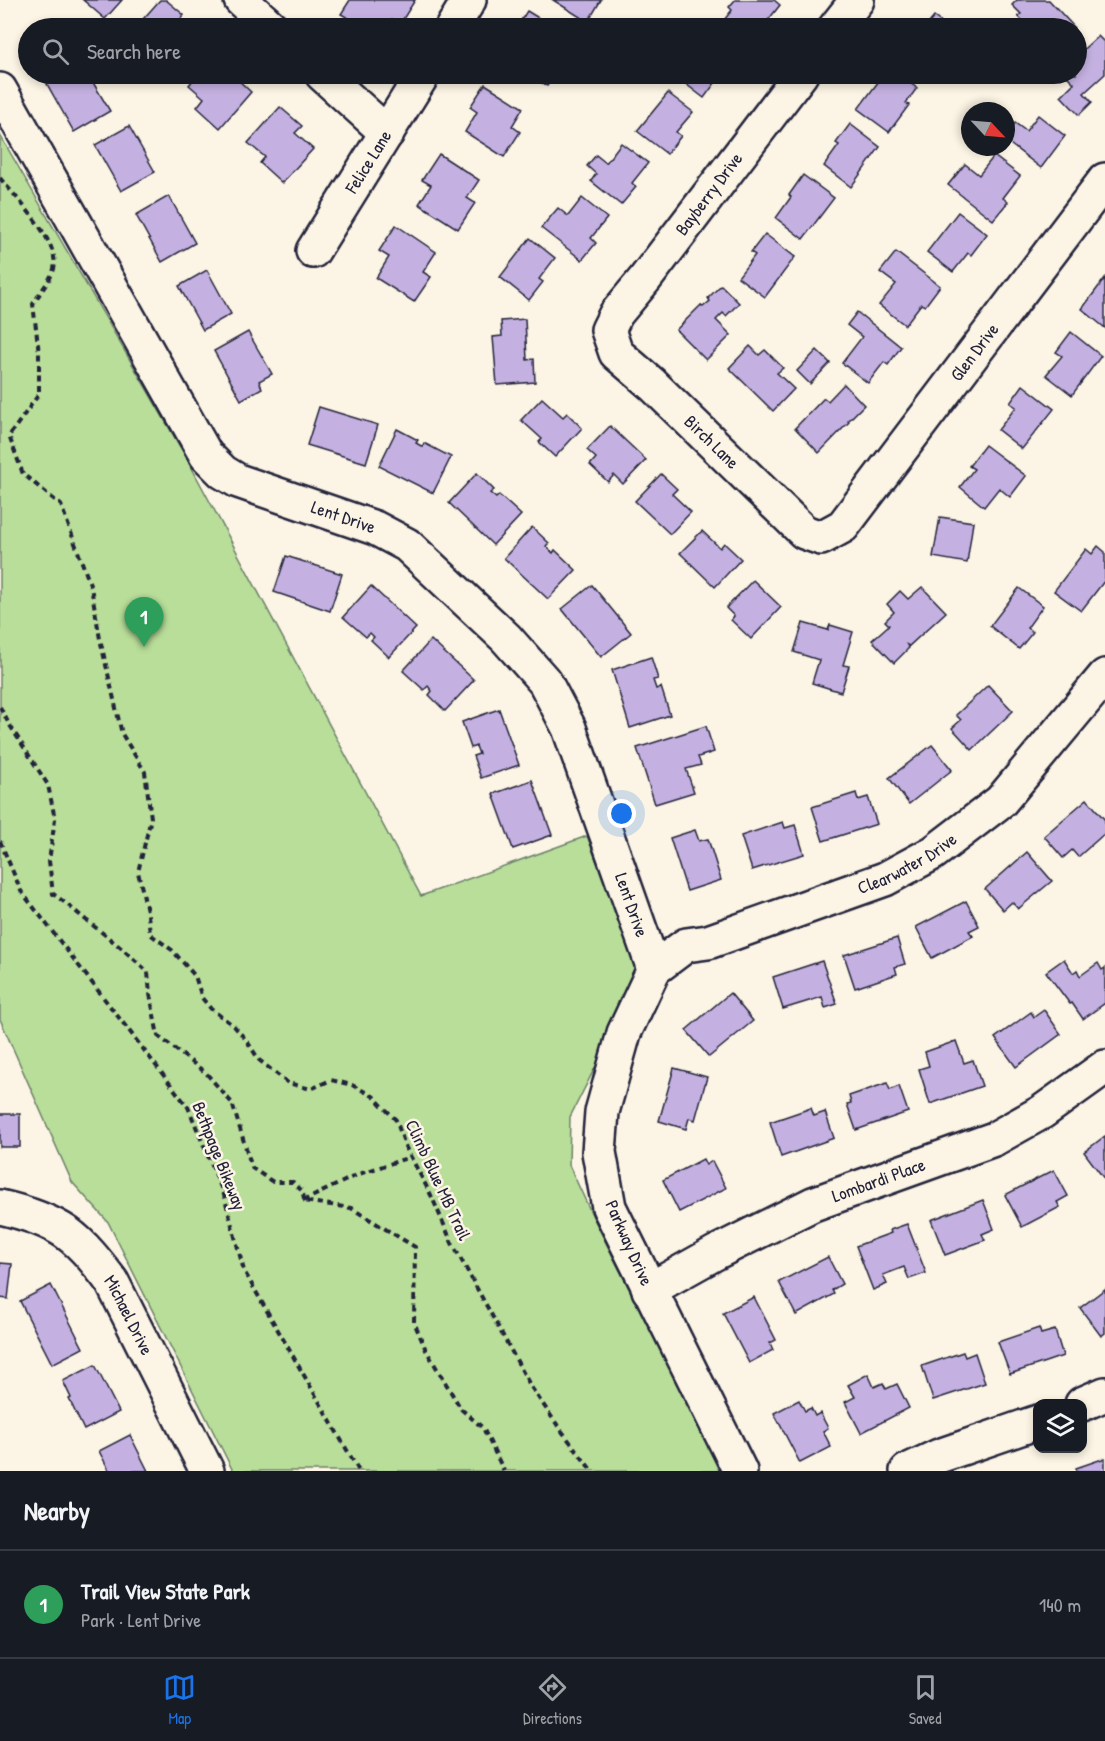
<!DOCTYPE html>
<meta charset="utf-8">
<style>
:root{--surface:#171b24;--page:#20242c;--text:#f1f3f6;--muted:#9ea1a6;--line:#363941;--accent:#1a73e8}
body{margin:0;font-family:"Patrick Hand",sans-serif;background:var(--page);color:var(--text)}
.controls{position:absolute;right:18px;bottom:18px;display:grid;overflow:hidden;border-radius:12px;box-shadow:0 3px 9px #0003}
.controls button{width:54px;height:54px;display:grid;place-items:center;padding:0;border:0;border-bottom:2px solid var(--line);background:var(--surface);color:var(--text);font:30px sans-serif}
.compass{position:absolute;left:961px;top:102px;width:54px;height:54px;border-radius:50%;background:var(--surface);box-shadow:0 3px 9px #0003;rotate:116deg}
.you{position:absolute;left:622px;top:814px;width:21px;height:21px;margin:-15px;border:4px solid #fff;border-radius:50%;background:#1a73e8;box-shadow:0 0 0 9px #1a73e833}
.badge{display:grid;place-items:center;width:39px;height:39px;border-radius:50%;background:var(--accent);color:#fff;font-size:20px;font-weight:700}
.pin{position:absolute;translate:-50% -50px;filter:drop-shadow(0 2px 3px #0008)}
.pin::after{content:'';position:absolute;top:32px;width:21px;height:18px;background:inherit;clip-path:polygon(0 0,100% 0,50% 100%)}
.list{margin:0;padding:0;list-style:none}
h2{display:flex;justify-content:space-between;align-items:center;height:78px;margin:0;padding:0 24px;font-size:26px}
h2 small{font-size:20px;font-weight:400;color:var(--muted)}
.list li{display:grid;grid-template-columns:39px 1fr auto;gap:18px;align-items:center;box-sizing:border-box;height:108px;padding:0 24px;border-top:2px solid var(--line)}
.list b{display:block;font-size:22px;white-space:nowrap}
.list p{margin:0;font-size:20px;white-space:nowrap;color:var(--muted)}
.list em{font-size:20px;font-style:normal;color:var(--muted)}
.icon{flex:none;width:33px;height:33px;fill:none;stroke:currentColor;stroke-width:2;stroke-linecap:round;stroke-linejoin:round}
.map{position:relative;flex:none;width:1105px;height:1471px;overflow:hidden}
.search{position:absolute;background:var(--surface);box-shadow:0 3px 9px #0003;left:18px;right:18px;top:18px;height:66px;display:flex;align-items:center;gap:15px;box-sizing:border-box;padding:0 21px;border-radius:33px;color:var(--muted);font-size:22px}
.sheet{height:186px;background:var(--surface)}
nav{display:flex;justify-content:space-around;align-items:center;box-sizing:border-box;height:84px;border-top:2px solid var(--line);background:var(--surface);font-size:16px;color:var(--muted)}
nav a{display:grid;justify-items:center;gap:3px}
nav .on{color:var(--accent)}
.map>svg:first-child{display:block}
.green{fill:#b8de99;stroke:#6d806a;stroke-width:1.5}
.building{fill:#c4b1e1;stroke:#22223b;stroke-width:1.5}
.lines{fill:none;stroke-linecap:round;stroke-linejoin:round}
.minor-casing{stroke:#22223b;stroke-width:38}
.path{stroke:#22223b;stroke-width:4;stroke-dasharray:6 4.5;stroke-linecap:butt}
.minor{stroke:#fcf5e5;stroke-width:33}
.labels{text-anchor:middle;stroke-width:5;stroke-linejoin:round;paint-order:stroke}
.street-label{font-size:18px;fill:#22223b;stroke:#fcf5e5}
</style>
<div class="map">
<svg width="1105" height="1471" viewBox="0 0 1105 1471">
<rect width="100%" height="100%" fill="#fcf5e5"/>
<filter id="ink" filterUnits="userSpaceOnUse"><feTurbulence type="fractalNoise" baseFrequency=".0167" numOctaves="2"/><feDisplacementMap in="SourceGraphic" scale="12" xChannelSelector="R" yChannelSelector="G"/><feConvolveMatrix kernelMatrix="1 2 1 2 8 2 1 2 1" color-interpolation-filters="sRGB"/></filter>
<g filter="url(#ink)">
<path class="green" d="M0 135 187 459 421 896 587 836 641 977 570 1117 569 1165 594 1219 721 1471H233L108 1222 72 1182 0 1019Z"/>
<g class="building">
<path d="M83 0H122L105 19Z"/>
<path d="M160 0H166L184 15 176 24 181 28H135Z"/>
<path d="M350 0H415L400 24 392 19 387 28H366L341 14Z"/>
<path d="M553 0H601L588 22Z"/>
<path d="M735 0H774L780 5 762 28H724L720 25 732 10 729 7Z"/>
<path d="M1017 0H1049L1074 27 1073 28H1030L1018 16 1021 14 1012 5Z"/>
<path d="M527 11 555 28H516Z"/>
<path d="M934 17 949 28H925Z"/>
<path d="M1098 36 1105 43V74L1084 93 1092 102 1079 115 1061 96 1074 83 1065 74H1076V56Z"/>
<path d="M65 74H88L110 111 74 132 47 84Z"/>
<path d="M198 74H236L234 76 251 92 220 128 197 107 204 98 189 85Z"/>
<path d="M527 74H555L547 86Z"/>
<path d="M676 74H716L714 76 718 79 704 98 674 75Z"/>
<path d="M884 74H897L917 88 906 103 909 105 889 132 858 109Z"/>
<path d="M485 84 523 108 512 126 520 132 504 157 465 132 477 112 470 107Z"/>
<path d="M668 93 693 112 676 132 681 136 667 154 637 131Z"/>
<path d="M280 107 302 126 295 133 313 149 282 183 260 163 265 157 248 143Z"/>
<path d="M1038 115 1065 136 1041 168 1006 141V134L1015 123 1026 131Z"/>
<path d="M850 124 880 147 851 187 824 166 839 145 836 143Z"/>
<path d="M129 126 155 172 121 191 95 145Z"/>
<path d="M621 143 648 163 632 183 636 187 621 205 591 181 596 174 587 166 596 155 606 163Z"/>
<path d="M439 154 479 180 467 198 475 203 458 229 419 204 431 185 422 180Z"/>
<path d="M994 156 1020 176 1003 198 1008 202 993 220 948 185 965 164 979 175Z"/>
<path d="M803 175 834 198 803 239 776 218 791 197 789 195Z"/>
<path d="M169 196 195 243 162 262 136 215Z"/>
<path d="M582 198 607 218 591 238 596 243 582 260 541 228 558 208 568 216Z"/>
<path d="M958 212 987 234 971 255 968 253 953 272 927 252Z"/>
<path d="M396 225 436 252 423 272 431 277 414 302 376 278 389 257 379 251Z"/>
<path d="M765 234 795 257 765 297 738 277 755 255 751 252Z"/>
<path d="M530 238 555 258 539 279 543 282 529 300 500 277Z"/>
<path d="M896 252 940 286 925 306 921 304 905 325 879 305 896 284 880 272Z"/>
<path d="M207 270 231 314 203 330 179 286Z"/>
<path d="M1105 278V328L1082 309Z"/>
<path d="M721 285 739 303 726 316 723 313 716 320 731 335 706 360 676 330 701 305 703 307 710 301 708 298Z"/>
<path d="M857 312 901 347 888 365 884 362 868 383 842 363 862 337 847 325Z"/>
<path d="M525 319 527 360 534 359 535 382 497 385 493 337 502 336 501 321Z"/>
<path d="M248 332 272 374 259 381 262 388 241 400 214 351Z"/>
<path d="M1071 332 1101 356 1072 395 1046 375 1062 356 1056 352Z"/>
<path d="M750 346 759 355 765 350 783 368 777 373 794 389 773 411 729 368Z"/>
<path d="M817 350 830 363 810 384 797 371Z"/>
<path d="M844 384 864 405 848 421 849 422 819 453 795 428 824 398 828 401Z"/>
<path d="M1023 385 1054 409 1022 449 998 430 1016 407 1010 403Z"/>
<path d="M542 398 563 417 567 413 582 428 555 457 539 442 542 439 521 420Z"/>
<path d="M319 407 378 425 366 463 307 445Z"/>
<path d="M610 426 646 460 623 484 614 475 608 482 590 465 596 458 587 450Z"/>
<path d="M397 429 418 440 416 443 423 447 424 443 451 457 433 493 379 466Z"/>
<path d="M985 445 1026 476 1010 497 999 488 984 507 960 487 974 469 969 466Z"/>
<path d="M477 473 494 490 490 493 496 498 499 495 521 515 493 545 449 503Z"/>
<path d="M661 474 677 489 672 494 691 512 670 534 635 501Z"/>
<path d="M940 517 973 522 967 563 933 557Z"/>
<path d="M532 527 549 543 546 546 553 553 555 550 576 570 548 599 504 558Z"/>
<path d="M702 531 720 548 724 543 741 559 715 587 680 553Z"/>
<path d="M1098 546 1105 552V580L1081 611 1054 591 1086 549 1092 554Z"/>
<path d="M286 556 342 574 330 611 274 592Z"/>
<path d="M753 580 781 607 751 639 731 620 734 616 726 608Z"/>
<path d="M592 585 631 633 601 657 562 609Z"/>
<path d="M371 586 416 628 389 657 371 640 374 637 370 633 366 637 343 617Z"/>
<path d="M922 587 946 612 909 646 907 645 909 648 894 663 872 640 889 625 885 621 894 612 887 604 900 591 908 599Z"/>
<path d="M1019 588 1043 606 1027 628 1033 632 1019 649 990 626Z"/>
<path d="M803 623 828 630 830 625 853 632 843 665 849 666 841 692 812 683 819 660 794 652Z"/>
<path d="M431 640 474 680 445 711 429 695 432 691 428 686 424 690 403 671Z"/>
<path d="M651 657 658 679 653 680 656 689 661 687 670 715 630 728 612 670Z"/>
<path d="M988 685 1013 711 972 750 952 728 961 720 956 715Z"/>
<path d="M499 709 519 765 481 778 473 756 479 754 476 746 471 748 462 722Z"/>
<path d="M706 726 714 752 698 757 701 765 686 769 694 792 655 804 637 748Z"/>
<path d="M932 745 952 770 909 804 889 778Z"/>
<path d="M532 780 552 835 513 849 493 794Z"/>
<path d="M856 793 858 800 868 797 877 824 823 841 812 807Z"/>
<path d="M1087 799 1105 820V833L1078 857 1072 850 1063 858 1044 836Z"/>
<path d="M783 822 785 828 795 825 804 854 752 870 741 836Z"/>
<path d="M695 830 699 841 708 839 721 880 687 891 670 838Z"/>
<path d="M1027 852 1052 881 1018 909 1012 902 1003 910 985 889Z"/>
<path d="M966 901 979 926 969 931 973 936 932 958 916 927Z"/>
<path d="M897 938 905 964 895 967 897 974 855 988 844 955Z"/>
<path d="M1064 959 1073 973 1077 970 1080 976 1098 963 1102 970 1105 968V1003L1083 1019 1072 1003 1070 1004 1046 972Z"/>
<path d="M822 961 837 1004 825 1008 822 997 783 1009 773 977Z"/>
<path d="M730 993 753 1021 709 1057 686 1030Z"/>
<path d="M1044 1010 1061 1034 1016 1067 995 1038 1031 1012 1034 1017Z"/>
<path d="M956 1041 964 1063 973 1060 982 1086 930 1104 919 1069 929 1066 925 1052Z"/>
<path d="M674 1068 707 1077 695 1120 689 1118 686 1129 659 1121Z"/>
<path d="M887 1083 890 1090 899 1086 908 1112 856 1130 847 1104 851 1103 849 1096Z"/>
<path d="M811 1108 814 1116 825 1112 834 1138 781 1157 770 1122Z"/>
<rect x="0" y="1114" width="20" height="33"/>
<path d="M1105 1136V1180L1084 1152Z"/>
<path d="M703 1159 706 1165 712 1161 726 1188 679 1212 663 1180Z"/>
<path d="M1054 1170 1068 1196 1057 1202 1060 1207 1022 1227 1005 1195Z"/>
<path d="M983 1200 994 1229 982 1234 985 1240 945 1255 931 1220Z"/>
<path d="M907 1224 926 1273 909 1279 904 1267 883 1275 887 1284 873 1290 856 1246 891 1233 890 1230Z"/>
<path d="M828 1257 842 1284 832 1290 834 1294 796 1315 779 1282Z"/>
<path d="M0 1263 12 1264 8 1299 0 1298Z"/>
<path d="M51 1285 83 1348 52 1364 20 1301Z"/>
<path d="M1105 1289V1333L1101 1336 1080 1308Z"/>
<path d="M754 1297 776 1340 770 1343 773 1350 749 1363 723 1313Z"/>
<path d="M1039 1328 1041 1334 1055 1330 1063 1356 1010 1374 998 1342Z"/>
<path d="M963 1352 965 1357 975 1353 985 1383 933 1400 922 1366Z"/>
<path d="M95 1365 119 1412 84 1430 69 1399 71 1398 63 1381Z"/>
<path d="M868 1374 874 1387 883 1383 886 1389 897 1384 909 1408 861 1433 845 1402 855 1397 848 1385Z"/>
<path d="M799 1400 805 1411 811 1408 815 1416 820 1413 828 1428 823 1431 831 1447 800 1463 774 1413Z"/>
<path d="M130 1435 148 1471H108L109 1470 99 1451Z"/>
<path d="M1105 1458V1471H1077L1076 1468Z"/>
</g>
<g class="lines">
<defs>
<g id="minor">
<path d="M241 0 272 28"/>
<path d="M452 28 469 0"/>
<path d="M835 28 857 0"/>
<path d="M322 74 387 133"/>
<path id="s1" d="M801 74 645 279 616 314 608 330 616 353 652 384 804 532 821 538 843 526 1105 180"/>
<path id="s2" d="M0 90 206 455 223 472 238 481 375 528 407 545 506 638 545 682 569 728 654 969"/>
<path id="s3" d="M313 251 423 74"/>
<path id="s4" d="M0 1207C22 1212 48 1220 67 1233 85 1246 99 1265 112 1282L207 1471"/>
<path id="s5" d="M649 1290 717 1252 813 1204 994 1139 1042 1112 1105 1067"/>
<path d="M1082 1404 1105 1394"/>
<path id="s6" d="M740 1471 609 1207 599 1152 602 1112 624 1033 654 969 686 945 708 942 885 879 933 853 1001 801 1105 676"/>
<path d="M907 1471 939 1456 1038 1422"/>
</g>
</defs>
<use href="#minor" class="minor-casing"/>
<g class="path">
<path d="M0 178C16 198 64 245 53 272 48 283 39 294 33 304L39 353V394L9 436 23 474 61 505 91 587 100 639 122 734 145 772 151 818 138 872 148 915 150 934 172 950 195 976 202 998 211 1009 234 1026 247 1041 259 1060 288 1083 311 1089 331 1080 352 1085 373 1096 396 1120 406 1148 431 1195 452 1243 507 1343 531 1387 558 1426 592 1471"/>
<path d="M0 707 9 724 48 785 55 819 49 861 53 894C65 902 75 911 86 920 108 937 128 953 148 972L150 994 158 1036 206 1073 232 1103 252 1168 273 1182H293L302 1191 304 1198 303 1201 351 1208 415 1247 414 1322 426 1350 461 1409 483 1428 504 1471"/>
<path d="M0 841 21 891 188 1107 224 1195 244 1271 359 1471"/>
<path d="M303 1201 359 1174 410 1157"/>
</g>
<use href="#minor" class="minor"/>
</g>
</g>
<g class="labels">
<g class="street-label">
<text dy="6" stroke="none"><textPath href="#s3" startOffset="105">Felice Lane</textPath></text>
<text transform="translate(709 194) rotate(-53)" y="6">Bayberry Drive</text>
<text dy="6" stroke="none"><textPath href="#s1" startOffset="866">Glen Drive</textPath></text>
<text dy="6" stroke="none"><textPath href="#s1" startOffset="476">Birch Lane</textPath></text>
<text dy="6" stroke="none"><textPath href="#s2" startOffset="572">Lent Drive</textPath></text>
<text dy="6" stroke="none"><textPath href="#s6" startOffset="820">Clearwater Drive</textPath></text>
<text dy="6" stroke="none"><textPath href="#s2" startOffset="1076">Lent Drive</textPath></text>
<text transform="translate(219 1156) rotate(68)" y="6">Bethpage Bikeway</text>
<text transform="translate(438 1180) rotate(65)" y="6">Climb Blue MB Trail</text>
<text dy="6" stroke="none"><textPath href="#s5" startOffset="255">Lombardi Place</textPath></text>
<text transform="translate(629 1243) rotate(66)" y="6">Parkway Drive</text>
<text dy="6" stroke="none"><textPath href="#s4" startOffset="176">Michael Drive</textPath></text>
</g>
</g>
</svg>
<div class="controls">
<button><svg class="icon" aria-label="layers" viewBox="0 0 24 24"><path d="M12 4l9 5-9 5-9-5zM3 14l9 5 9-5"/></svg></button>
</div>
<svg class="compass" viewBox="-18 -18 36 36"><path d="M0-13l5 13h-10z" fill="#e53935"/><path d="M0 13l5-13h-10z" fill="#9ea1a6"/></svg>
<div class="you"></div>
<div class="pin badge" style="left:144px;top:647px;background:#2e9e5b">1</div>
<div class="search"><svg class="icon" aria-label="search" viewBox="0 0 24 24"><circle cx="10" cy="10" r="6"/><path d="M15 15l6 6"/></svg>Search here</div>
</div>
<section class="sheet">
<h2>Nearby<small></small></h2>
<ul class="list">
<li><span class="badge" style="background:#2e9e5b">1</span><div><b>Trail View State Park</b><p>Park · Lent Drive</p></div><em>140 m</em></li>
</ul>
</section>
<nav>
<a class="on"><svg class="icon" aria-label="map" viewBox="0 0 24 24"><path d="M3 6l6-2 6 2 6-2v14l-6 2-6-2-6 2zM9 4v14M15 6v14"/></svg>Map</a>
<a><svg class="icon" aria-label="directions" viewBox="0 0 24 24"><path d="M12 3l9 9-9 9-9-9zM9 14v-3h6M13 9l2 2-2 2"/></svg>Directions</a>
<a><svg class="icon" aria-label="saved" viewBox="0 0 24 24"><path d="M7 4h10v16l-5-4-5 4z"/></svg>Saved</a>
</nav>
